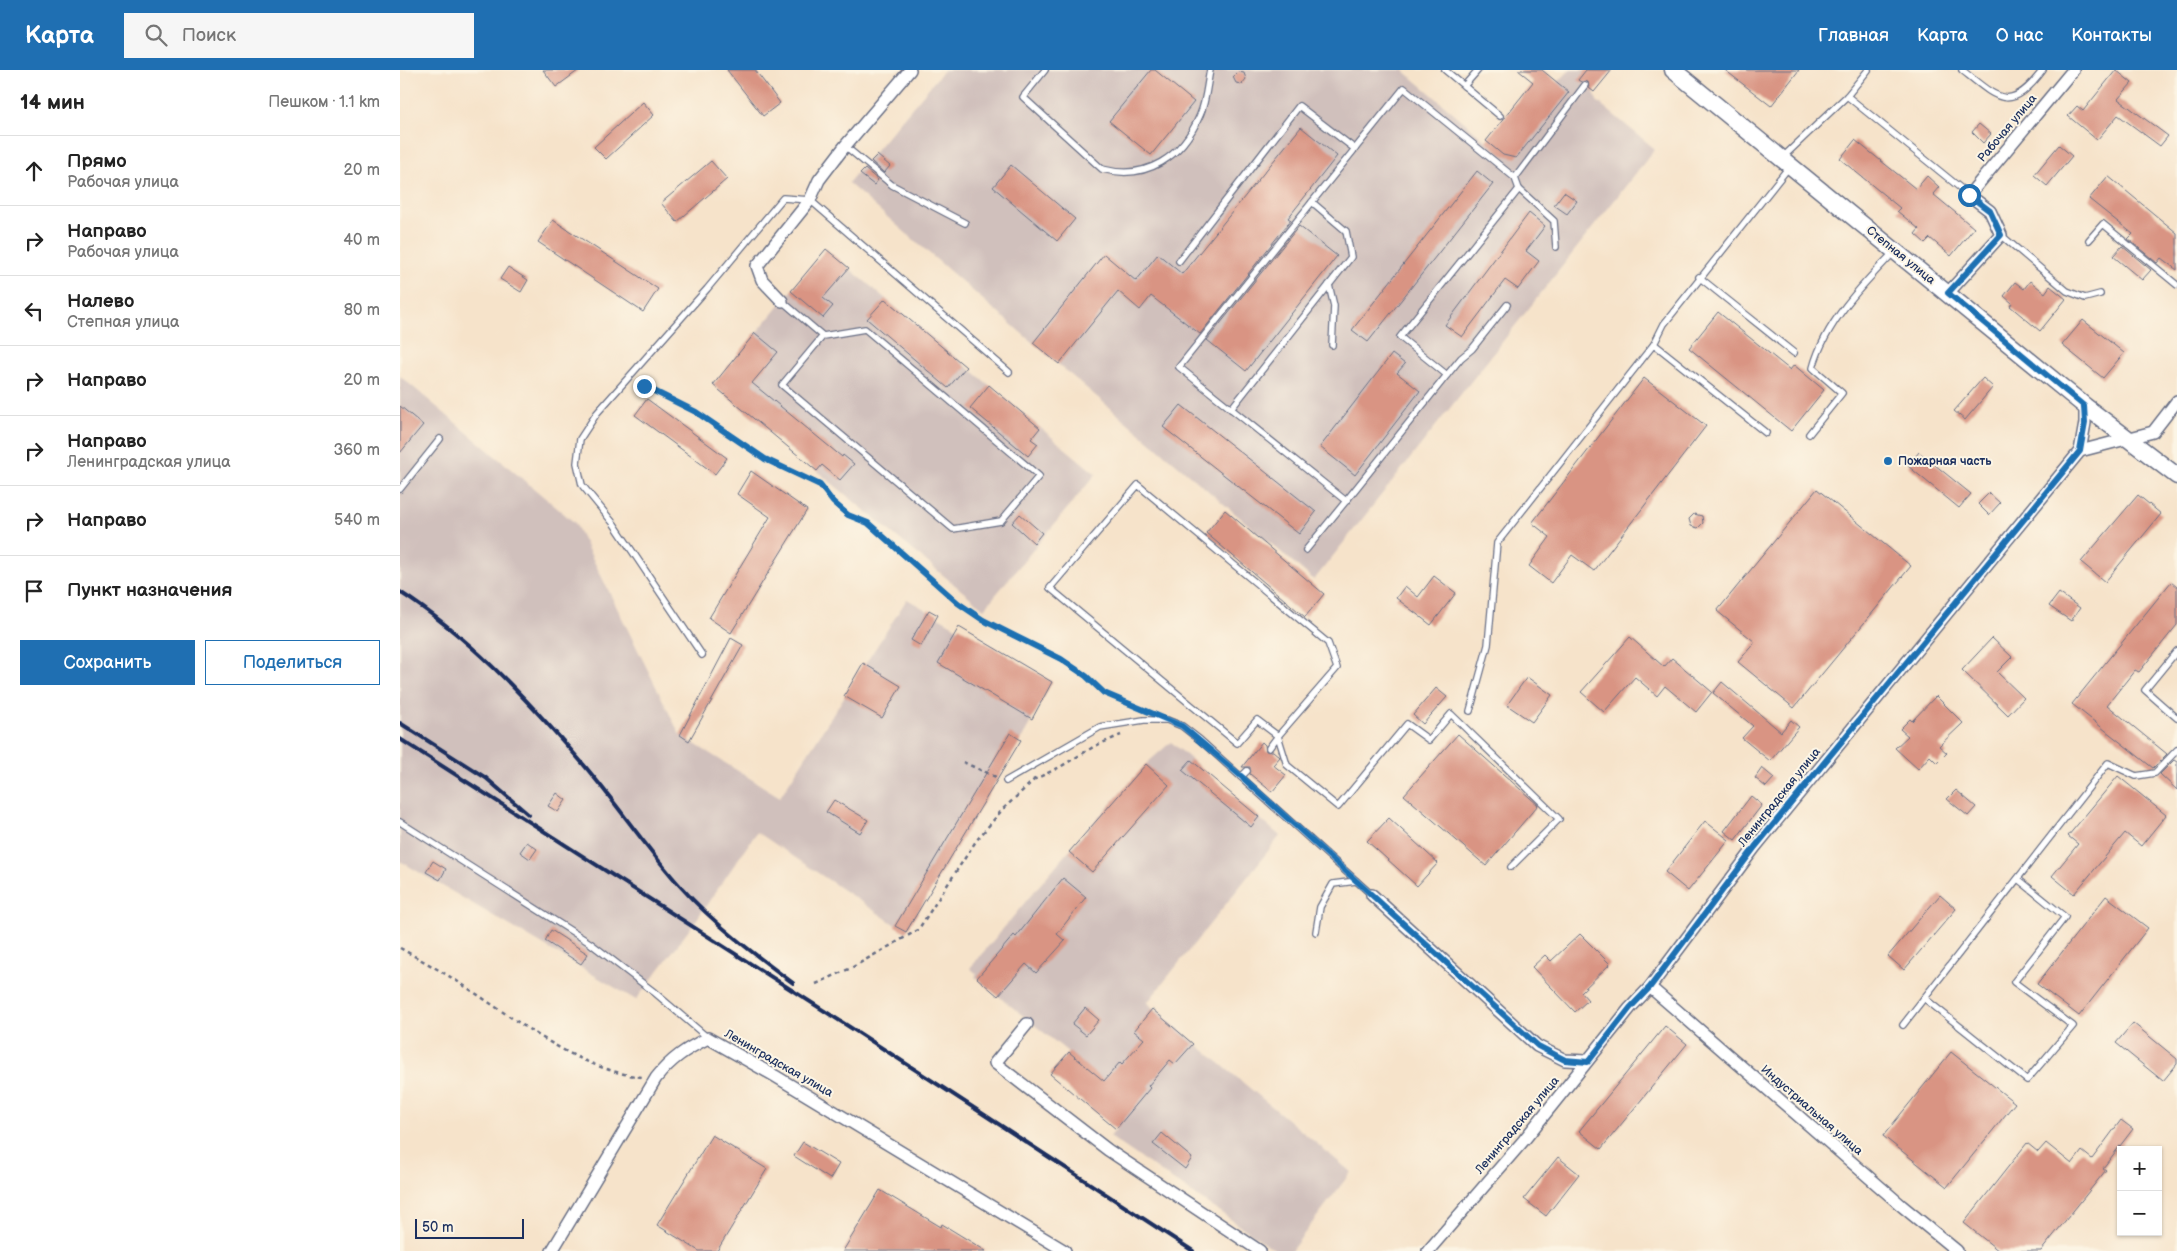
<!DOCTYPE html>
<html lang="ru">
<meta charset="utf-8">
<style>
:root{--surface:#fff;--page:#f6f6f6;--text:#222;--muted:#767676;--line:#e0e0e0;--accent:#1f6fb2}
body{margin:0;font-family:"Balsamiq Sans",sans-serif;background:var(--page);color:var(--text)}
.controls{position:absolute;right:15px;bottom:15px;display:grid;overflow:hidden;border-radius:0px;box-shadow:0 1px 4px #0004}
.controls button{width:45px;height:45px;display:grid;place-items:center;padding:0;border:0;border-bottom:1px solid var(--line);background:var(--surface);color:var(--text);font:25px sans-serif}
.scale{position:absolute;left:15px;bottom:12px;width:109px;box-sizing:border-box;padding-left:5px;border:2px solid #1b2f5e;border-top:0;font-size:14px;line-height:18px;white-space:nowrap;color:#1b2f5e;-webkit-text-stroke:4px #fcf5e5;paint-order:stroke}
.stop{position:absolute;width:15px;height:15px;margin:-11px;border:4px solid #1f6fb2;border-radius:50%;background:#fff}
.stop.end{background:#1f6fb2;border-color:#fff;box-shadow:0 1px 5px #0008}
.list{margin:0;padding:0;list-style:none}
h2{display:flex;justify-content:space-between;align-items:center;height:65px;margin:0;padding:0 20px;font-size:21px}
h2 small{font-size:16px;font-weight:400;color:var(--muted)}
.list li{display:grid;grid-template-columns:32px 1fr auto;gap:15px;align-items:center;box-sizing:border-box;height:70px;padding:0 20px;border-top:1px solid var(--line)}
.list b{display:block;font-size:19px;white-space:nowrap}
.list p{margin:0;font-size:16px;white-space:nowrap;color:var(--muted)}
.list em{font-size:16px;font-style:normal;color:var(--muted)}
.actions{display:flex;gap:10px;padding:15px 20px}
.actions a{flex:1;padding:11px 0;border:1px solid var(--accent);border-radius:0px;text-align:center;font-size:18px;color:var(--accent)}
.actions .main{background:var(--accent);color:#fff}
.icon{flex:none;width:28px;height:28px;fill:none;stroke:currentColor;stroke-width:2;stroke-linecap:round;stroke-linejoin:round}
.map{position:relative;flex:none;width:1777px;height:1181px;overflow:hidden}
header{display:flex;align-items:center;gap:30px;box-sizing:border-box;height:70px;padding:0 25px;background:var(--accent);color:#fff}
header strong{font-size:24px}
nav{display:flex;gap:28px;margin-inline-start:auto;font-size:18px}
.search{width:350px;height:45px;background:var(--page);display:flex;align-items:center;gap:12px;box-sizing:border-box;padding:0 18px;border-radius:0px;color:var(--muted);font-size:19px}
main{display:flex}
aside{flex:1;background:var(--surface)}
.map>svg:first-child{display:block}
.industrial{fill:#d0c0bc}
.building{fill:#d99483}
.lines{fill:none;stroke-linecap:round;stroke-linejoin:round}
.lane-casing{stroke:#686e84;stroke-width:8}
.street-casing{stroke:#686e84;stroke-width:14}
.secondary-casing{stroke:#686e84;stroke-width:19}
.path{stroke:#686e84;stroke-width:2.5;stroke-dasharray:4 4;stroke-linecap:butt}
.lane{stroke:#fff;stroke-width:5.5}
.street{stroke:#fff;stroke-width:11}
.secondary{stroke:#fff;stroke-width:16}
.rail{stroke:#1b2f5e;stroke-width:4}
.route{stroke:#1f6fb2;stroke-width:6}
.poi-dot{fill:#1f6fb2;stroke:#fcf5e5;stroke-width:2}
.labels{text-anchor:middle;stroke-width:4;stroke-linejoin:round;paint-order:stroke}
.street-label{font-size:12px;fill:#1b2f5e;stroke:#fcf5e5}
.poi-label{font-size:12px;font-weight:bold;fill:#1b2f5e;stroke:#fcf5e5;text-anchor:start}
</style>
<header>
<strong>Карта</strong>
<div class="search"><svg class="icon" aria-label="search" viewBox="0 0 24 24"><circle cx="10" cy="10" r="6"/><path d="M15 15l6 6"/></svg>Поиск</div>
<nav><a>Главная</a><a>Карта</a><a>О нас</a><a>Контакты</a></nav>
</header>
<main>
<aside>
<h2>14 мин<small>Пешком · 1.1 km</small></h2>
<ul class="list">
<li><svg class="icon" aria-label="ahead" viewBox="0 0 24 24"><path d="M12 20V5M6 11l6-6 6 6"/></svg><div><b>Прямо</b><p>Рабочая улица</p></div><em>20 m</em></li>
<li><svg class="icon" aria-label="right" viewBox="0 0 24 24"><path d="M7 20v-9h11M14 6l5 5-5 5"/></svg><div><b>Направо</b><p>Рабочая улица</p></div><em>40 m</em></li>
<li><svg class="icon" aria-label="left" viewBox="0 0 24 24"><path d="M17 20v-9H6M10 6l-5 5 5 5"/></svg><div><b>Налево</b><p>Степная улица</p></div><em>80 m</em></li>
<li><svg class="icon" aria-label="right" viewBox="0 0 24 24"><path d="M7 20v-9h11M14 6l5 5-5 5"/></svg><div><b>Направо</b></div><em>20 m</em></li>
<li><svg class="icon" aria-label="right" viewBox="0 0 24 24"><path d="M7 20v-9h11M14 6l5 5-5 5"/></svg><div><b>Направо</b><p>Ленинградская улица</p></div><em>360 m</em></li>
<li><svg class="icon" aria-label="right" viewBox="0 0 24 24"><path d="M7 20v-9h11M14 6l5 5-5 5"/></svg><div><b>Направо</b></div><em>540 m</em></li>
<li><svg class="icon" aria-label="arrive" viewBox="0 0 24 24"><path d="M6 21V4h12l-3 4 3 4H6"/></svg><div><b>Пункт назначения</b></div></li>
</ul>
<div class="actions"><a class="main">Сохранить</a><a>Поделиться</a></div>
</aside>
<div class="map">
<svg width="1777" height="1181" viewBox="0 0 1777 1181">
<rect width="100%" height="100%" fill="#fcf5e5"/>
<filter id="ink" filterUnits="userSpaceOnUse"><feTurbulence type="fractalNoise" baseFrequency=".02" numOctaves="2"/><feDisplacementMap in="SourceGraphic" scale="10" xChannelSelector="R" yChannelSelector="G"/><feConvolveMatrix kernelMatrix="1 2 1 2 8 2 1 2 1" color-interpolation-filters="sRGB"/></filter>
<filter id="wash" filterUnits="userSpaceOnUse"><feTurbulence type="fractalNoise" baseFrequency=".0096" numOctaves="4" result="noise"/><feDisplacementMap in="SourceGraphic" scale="20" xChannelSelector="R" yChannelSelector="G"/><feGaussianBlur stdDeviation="1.12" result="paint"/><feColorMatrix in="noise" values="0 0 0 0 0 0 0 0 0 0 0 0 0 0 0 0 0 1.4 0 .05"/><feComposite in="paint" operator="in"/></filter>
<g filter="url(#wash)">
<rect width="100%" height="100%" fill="#f6e3ca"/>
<g class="industrial">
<path d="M544 0H1003L1103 85 1116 88 1168 23 1156 14 1170 0H1212L1194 22 1197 31 1255 79 914 510 633 273 448 113Z"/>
<path d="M426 179 696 404 584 539 313 315Z"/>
<path d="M0 306 175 453 280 665 380 727 507 529 652 612 621 670 506 862 357 762 292 856 236 930 0 791Z"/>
<path d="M771 672 880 766 747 933 951 1102 891 1181H877L710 1067 716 1059 650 1004 668 982 575 907 577 904 570 898 664 786 746 694Z"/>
</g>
<g id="blocks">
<g class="building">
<path d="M143 0H179L156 17Z"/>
<path d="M327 0H355L380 33 363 46Z"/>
<path d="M751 0H755L794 32 751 85 709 51Z"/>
<path d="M1118 0H1142L1169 22 1116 88 1103 85 1086 71 1133 12Z"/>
<path d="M1186 0H1212L1194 22 1189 18 1188 12H1181L1178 10Z"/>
<path d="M1325 0H1399L1371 36Z"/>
<path d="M1716 0 1732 13 1718 29 1768 66 1760 76 1718 45 1697 70 1668 46 1677 36 1683 41Z"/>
<path d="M838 2 844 3 846 9 842 14 836 13 833 7Z"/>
<path d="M243 32 254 45 206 89 194 77Z"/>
<path d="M1579 54 1591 64 1583 73 1572 62Z"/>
<path d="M901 57 937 86 888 148 891 150 800 264 751 226 740 240 718 221 659 294 633 273 704 184 736 211 758 184 782 204Z"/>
<path d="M1455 70 1516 119 1527 106 1539 117 1533 124 1574 158 1551 186 1530 168 1525 173 1515 164 1519 159 1497 141 1500 138 1440 89Z"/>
<path d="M1659 75 1672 86 1647 116 1634 105Z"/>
<path d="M477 85 490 96 484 103 471 91Z"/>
<path d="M311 91 327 109 277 152 261 133Z"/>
<path d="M611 95 675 149 657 171 593 117Z"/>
<path d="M465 99 478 110 474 115 460 104Z"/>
<path d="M1077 101 1093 114 968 272 952 260Z"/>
<path d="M1708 106 1777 163V200L1761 188 1757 193 1728 169 1733 164 1689 129Z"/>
<path d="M1164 122 1177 131 1167 144 1154 135Z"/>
<path d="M1129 143 1145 156 1126 181 1139 191 1118 219 1105 210 1062 267 1045 255Z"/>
<path d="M153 150 258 219 243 242 138 172Z"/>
<path d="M899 156 937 186 846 301 807 270Z"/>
<path d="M1722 176 1751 200 1742 210 1713 186Z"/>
<path d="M426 179 449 198 423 228 433 236 423 248 391 221Z"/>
<path d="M108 197 128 210 121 222 100 209Z"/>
<path d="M1630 211 1645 223 1650 216 1666 229 1640 261 1610 236 1612 233 1604 226 1615 212 1624 219Z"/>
<path d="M485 229 566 297 548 318 467 249Z"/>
<path d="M1318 242 1390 300 1394 295 1424 320 1391 361 1289 278Z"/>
<path d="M1683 250 1724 283 1703 308 1662 275Z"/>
<path d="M355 263 378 282 352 313 442 387 443 385 454 394 440 410 422 395 417 401 313 315Z"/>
<path d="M992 284 1005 294 997 303 1020 321 955 405 920 377Z"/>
<path d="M1244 308 1306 356 1194 501 1172 485 1151 513 1129 496 1150 467 1132 453Z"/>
<path d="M1583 308 1593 317 1565 350 1554 341Z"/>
<path d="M589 315 640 358 631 369 638 374 628 386 570 338Z"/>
<path d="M247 329 327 388 315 404 235 345Z"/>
<path d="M781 335 916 442 899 464 763 357Z"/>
<path d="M0 336 23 355 0 383Z"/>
<path d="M1519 382 1571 424 1559 438 1508 396Z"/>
<path d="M351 401 407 440 331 563 309 548 370 447 337 424Z"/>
<path d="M1417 419 1511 496 1394 638 1338 592 1355 572 1317 541Z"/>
<path d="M1589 423 1600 433 1589 445 1578 434Z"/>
<path d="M1738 425 1761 444 1705 512 1681 492Z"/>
<path d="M825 440 924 524 905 547 806 463Z"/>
<path d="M620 444 642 463 634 473 612 453Z"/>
<path d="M1294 444 1302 446 1303 453 1298 458 1291 456 1289 449Z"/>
<path d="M1034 506 1056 523 1031 555 996 528 1005 516 1018 527Z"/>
<path d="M1771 512 1777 517V555L1739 602 1735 600 1707 635 1767 684 1753 698 1672 634Z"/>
<path d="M1659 523 1680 538 1671 551 1649 536Z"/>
<path d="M529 540 538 545 521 576 511 570Z"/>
<path d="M559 557 652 612 632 649 538 593Z"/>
<path d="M1230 567 1264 597 1272 588 1312 622 1296 642 1265 616 1257 626 1235 607 1204 642 1181 622Z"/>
<path d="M331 568 343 575 289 671 280 665Z"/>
<path d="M1592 568 1612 587 1597 602 1624 628 1608 645 1562 600Z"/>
<path d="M463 593 501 616 482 648 444 626Z"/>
<path d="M1127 607 1152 625 1132 652 1107 635Z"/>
<path d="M1322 612 1381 662 1391 650 1399 657 1370 691 1342 668 1353 656 1313 623Z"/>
<path d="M1036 618 1047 627 1023 654 1013 645Z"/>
<path d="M1536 626 1563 653 1539 676 1547 683 1537 693 1530 686 1518 699 1495 678 1508 666 1500 659 1510 649 1512 651Z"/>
<path d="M610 663 621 670 506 862 495 856Z"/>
<path d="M1058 664 1138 735 1086 796 1004 725Z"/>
<path d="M862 672 865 675 866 681H873L880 687 873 695 886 705 872 722 850 704V697H842Z"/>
<path d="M791 690 859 747 851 757 782 700Z"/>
<path d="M1774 690 1777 692V720L1760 704Z"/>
<path d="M746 694 769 715 692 802 669 782Z"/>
<path d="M1362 698 1374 708 1366 717 1355 708Z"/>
<path d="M1718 706 1766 745 1741 776 1725 763 1674 824 1652 806 1678 774 1668 766Z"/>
<path d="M1556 720 1576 737 1568 746 1547 729Z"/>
<path d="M157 723 166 730 158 742 148 736Z"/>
<path d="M1351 726 1362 735 1335 770 1324 761Z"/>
<path d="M434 730 468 750 460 763 426 742Z"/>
<path d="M989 748 1038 793 1017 816 967 771Z"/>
<path d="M1305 751 1329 770 1288 821 1265 802Z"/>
<path d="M127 772 137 779 130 789 120 782Z"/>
<path d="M33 791 46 799 40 810 26 802Z"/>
<path d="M663 808 686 827 657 864 665 871 636 903 626 894 598 926 577 908 614 865 616 867Z"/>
<path d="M1540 825 1556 839 1504 900 1488 886Z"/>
<path d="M1706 826 1748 858 1679 946 1637 914Z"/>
<path d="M151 860 188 884 181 894 145 871Z"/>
<path d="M1180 864 1210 894 1181 922 1188 930 1175 942 1132 897 1145 885 1151 891Z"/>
<path d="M685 938 699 950 686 965 672 954Z"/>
<path d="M752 939 793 974 775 994 770 990 748 1016 750 1018 716 1059 650 1004 669 982 704 1011 720 992 722 994 744 969 734 961Z"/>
<path d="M1733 953 1777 989V994L1763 1011 1716 973Z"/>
<path d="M1265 956 1287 974 1201 1079 1179 1061Z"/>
<path d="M1551 982 1615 1033 1547 1117 1483 1066Z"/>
<path d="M1721 1050 1733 1059 1703 1098 1706 1100 1641 1181H1599L1564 1153 1627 1073 1638 1082 1646 1073 1672 1094 1682 1081 1692 1089Z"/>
<path d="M762 1063 792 1088 785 1099 753 1074Z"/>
<path d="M312 1065 367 1099 317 1181H299L257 1155Z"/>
<path d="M403 1072 439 1094 430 1109 394 1086Z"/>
<path d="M1158 1087 1179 1104 1146 1146 1124 1129Z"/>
<path d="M480 1120 541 1157 542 1154 586 1181H443Z"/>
</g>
</g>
</g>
<g filter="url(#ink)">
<use href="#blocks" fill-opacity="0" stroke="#686e84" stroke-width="1"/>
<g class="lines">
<defs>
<g id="lane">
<path d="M645 0 623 27 702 99C747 111 782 87 800 45 806 32 807 15 810 0"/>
<path d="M1045 0 1100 46"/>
<path d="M1562 0C1598 29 1610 44 1643 0"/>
<path d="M1064 16 1078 0"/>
<path d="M1447 26 1569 125"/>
<path d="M445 76 492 115 565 153"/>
<path d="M1382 88 1447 26 1468 0"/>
<path d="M1115 108 1004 18 779 297 946 431 1047 305 1000 267 1119 119 1115 108 1185 15"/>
<path d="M1119 119 1154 151 1156 177"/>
<path d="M1601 165 1667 221 1685 228 1700 224"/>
<path d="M1689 170 1703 154 1777 215"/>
<path d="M779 191 899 36 955 79"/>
<path d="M1299 207 1394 283"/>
<path d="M929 215 934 236 932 275"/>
<path d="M382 231 423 266 465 259 639 406 601 451 553 459 382 315 423 266"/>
<path d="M1254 274 1366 363"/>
<path d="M1047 305 1061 288 1072 279 1107 235"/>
<path d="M831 339 951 187 946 161 912 132"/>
<path d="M1409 364 1442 323 1413 298C1425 253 1462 215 1494 182"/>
<path d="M0 419 40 369"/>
<path d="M906 480 946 431"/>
<path d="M1777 581 1745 620 1777 648"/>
<path d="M302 585 214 454 182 415 177 393 180 369 197 343 307 219 383 128 410 130 609 302"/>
<path d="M1070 641 1088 575 1097 473 1254 274 1264 254 1389 97"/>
<path d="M869 678 878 666 937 598 928 573 738 415 650 518 837 673 857 650 878 666 887 695 938 737 1007 654 1029 670 1051 644 1159 749 1111 797"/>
<path d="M841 707 847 701"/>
<path d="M606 711 700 657 744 650H767L782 656 800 670 972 825"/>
<path d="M0 752 190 873 254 922 308 968"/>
<path d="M916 862 920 837 933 814 956 811"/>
<path d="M1524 928 1627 1010 1673 956 1614 912 1665 847 1618 809"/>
<path d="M1503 955 1708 693 1736 706 1755 703 1777 680"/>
</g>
<g id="street">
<path d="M1548 223 1601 165 1590 141 1569 125 1673 0"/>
<path d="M382 231 362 210 357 196 410 130 419 110 445 76 510 0"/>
<path d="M1680 381 1685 353V336"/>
<path d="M972 825 1137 976 1165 990 1187 991"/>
<path d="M1250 917 1502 1136 1557 1181"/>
<path d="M627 954 595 993 708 1080 860 1181"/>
<path d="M152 1181 256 1008C271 989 286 979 308 968L375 1006 665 1181"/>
<path d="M1028 1181 1124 1070 1230 938 1250 917 1355 777 1680 381 1753 362 1777 331"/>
</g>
<path id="secondary" d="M1273 0 1685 336 1777 406"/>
</defs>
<use href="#lane" class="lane-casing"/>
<use href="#street" class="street-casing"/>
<use href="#secondary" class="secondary-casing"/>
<g class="path">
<path d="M234 315 244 316 296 342 365 389 420 415 433 432 448 445 468 453 558 533 583 550 661 589 686 606 704 623 742 639"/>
<path d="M563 692 598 708"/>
<path d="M633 710 660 697 695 676 721 665"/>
<path d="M0 878C23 891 47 904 69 919 121 953 179 1000 242 1007"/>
<path d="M416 914 451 898 518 860 576 771 602 740 634 710"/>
</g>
<use href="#lane" class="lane"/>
<use href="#street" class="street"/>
<use href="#secondary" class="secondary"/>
<g class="rail">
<path d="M0 522C68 566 124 626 177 687 214 729 244 776 281 817 314 854 354 884 393 913"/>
<path d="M0 653 86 708 129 745"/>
<path d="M0 669 462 965 793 1181"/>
</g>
</g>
</g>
<g class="lines" filter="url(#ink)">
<path class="route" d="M244 316 296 342 365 389 420 415 433 432 448 445 468 453 558 533 583 550 661 589 686 606 704 623 782 656 842 707 1138 976 1165 990 1188 992 1230 938 1250 917 1355 777 1680 381 1685 353 1684 336 1548 223 1601 165 1590 141 1569 125"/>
</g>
<circle class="poi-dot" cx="1488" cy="391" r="5"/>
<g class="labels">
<g class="street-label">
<text transform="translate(1607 58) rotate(-50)" y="4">Рабочая улица</text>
<text transform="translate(1501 185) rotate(39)" y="4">Степная улица</text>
<text transform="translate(1379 727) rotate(-51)" y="4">Ленинградская улица</text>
<text transform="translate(379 993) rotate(30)" y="4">Ленинградская улица</text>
<text transform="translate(1412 1040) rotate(41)" y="4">Индустриальная улица</text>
<text transform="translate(1117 1055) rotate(-50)" y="4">Ленинградская улица</text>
</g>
<g class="poi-label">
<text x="1498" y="395">Пожарная часть</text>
</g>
</g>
</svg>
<div class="controls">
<button>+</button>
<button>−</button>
</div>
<div class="scale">50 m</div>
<div class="stop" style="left:1569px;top:125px"></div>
<div class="stop end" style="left:244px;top:316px"></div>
</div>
</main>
